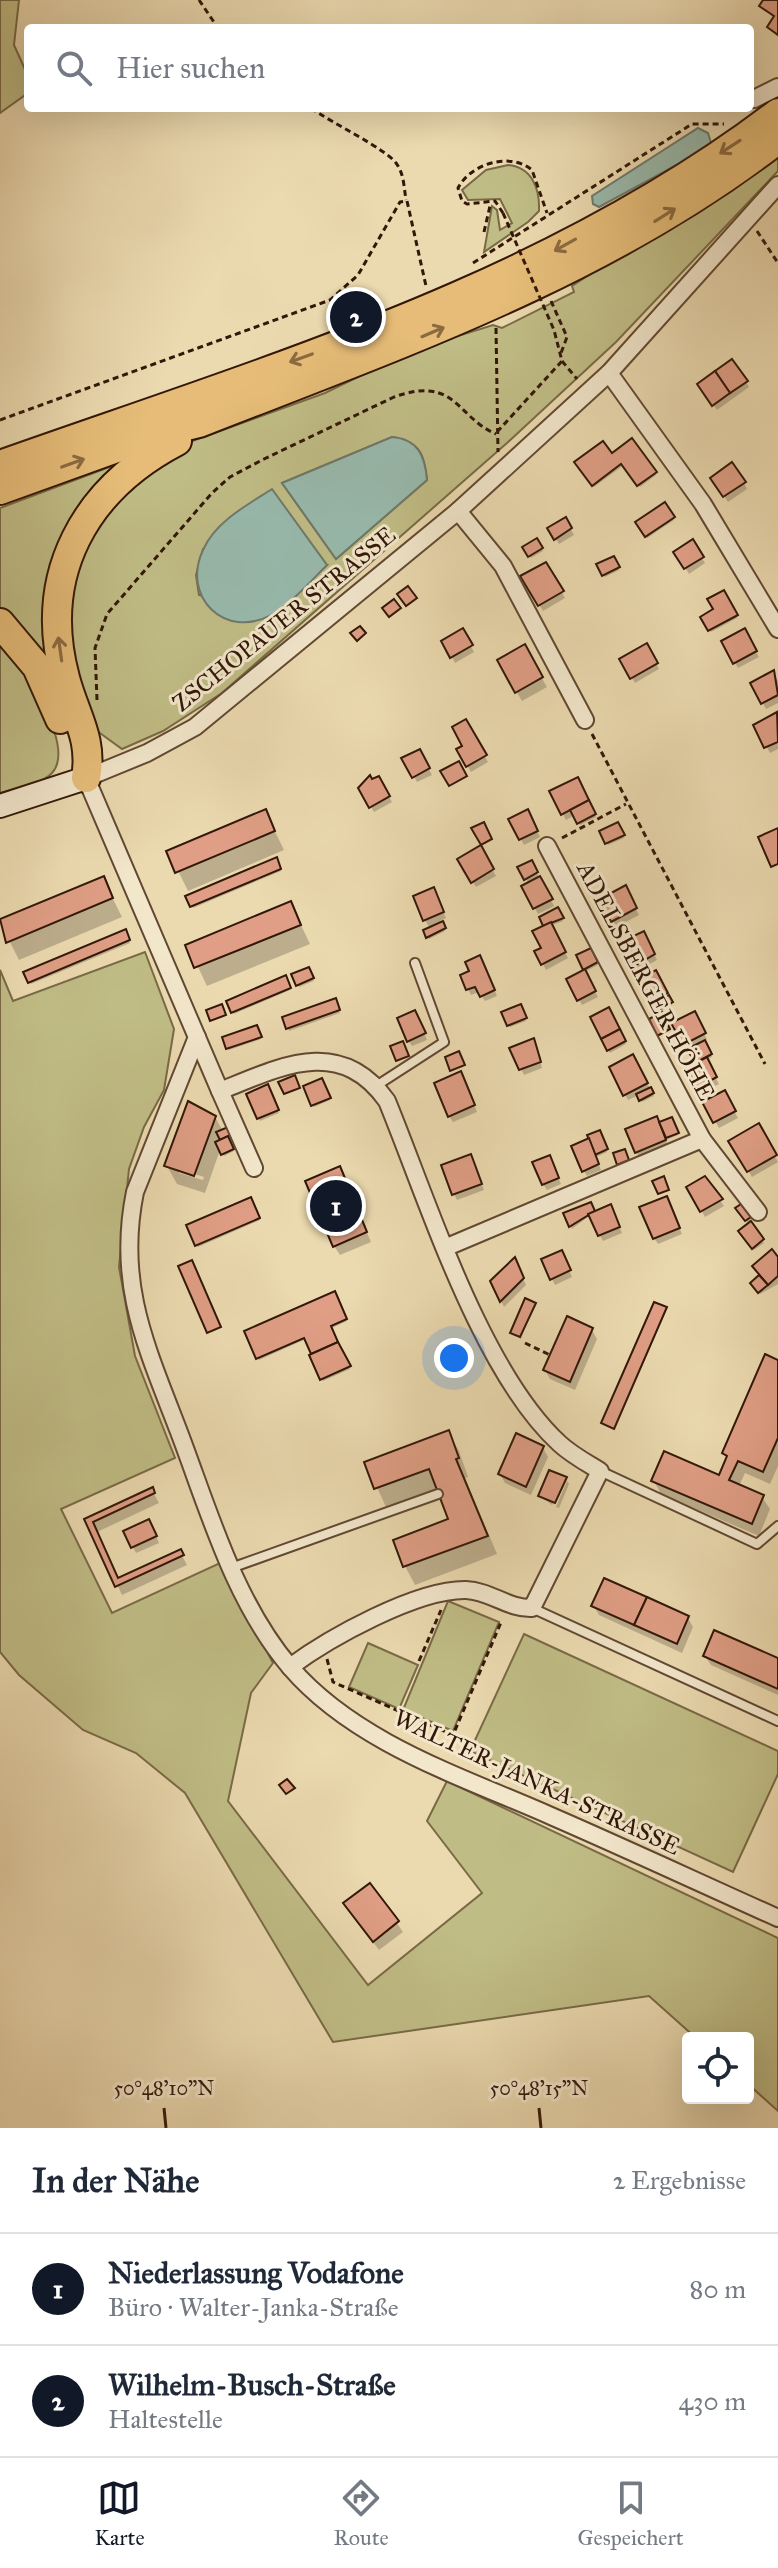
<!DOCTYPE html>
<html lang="de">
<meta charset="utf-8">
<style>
:root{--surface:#fff;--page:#f2f2f3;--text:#1f2937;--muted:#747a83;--line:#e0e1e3;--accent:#111827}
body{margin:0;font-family:"IM FELL Great Primer",serif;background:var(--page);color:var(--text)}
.controls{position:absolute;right:24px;bottom:24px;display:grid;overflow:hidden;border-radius:8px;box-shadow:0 8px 32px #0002}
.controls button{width:72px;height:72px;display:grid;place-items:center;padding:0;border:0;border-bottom:2px solid var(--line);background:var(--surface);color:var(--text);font:40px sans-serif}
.you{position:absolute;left:454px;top:1358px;width:28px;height:28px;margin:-20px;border:6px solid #fff;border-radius:50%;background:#1a73e8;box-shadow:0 0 0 12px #1a73e833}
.badge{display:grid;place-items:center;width:52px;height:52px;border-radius:50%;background:var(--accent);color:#fff;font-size:26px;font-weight:700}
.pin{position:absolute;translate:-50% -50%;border:4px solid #fff;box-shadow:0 2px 8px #0006}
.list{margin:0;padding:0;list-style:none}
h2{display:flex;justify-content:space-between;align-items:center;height:104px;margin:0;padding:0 32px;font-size:34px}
h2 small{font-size:26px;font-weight:400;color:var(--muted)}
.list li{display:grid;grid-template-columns:52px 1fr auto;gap:24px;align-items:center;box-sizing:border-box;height:112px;padding:0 32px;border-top:2px solid var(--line)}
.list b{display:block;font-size:30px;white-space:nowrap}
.list p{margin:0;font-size:26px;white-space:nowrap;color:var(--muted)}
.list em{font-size:26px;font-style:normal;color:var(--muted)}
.icon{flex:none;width:44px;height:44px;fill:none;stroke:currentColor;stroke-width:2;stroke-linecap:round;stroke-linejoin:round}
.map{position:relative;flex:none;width:778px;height:2128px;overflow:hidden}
.search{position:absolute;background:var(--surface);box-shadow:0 8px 32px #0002;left:24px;right:24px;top:24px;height:88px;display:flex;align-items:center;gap:20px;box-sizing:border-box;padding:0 28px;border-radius:8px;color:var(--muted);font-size:30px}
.sheet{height:328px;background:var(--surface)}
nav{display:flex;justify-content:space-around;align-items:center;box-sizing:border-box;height:112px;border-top:2px solid var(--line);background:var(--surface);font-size:22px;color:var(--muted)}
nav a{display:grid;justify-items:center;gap:4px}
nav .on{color:var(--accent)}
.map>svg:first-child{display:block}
.green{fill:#c0bc85;stroke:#796a46;stroke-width:2;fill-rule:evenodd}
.water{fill:#98baad;stroke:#6f796b;stroke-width:2}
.shadow{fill:#0003;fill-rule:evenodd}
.building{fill:#df9e85;stroke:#321708;stroke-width:2}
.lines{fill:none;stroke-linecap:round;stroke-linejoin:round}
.lane-casing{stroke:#604832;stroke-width:12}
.street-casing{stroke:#604832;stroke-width:20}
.secondary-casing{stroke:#321708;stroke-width:26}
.highway-casing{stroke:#321708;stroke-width:32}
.path{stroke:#321708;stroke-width:3;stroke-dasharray:6 4;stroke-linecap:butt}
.lane{stroke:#f2e6cb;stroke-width:8}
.street{stroke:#f2e6cb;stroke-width:16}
.secondary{stroke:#f2e6cb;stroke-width:22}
.highway{stroke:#e6bc78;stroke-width:28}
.path-bridge{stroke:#321708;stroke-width:3;stroke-dasharray:6 4;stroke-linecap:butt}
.oneway{stroke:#8c6a40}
.ticks{fill:none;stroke:#321708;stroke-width:3}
.labels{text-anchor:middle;stroke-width:6;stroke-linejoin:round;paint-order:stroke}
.street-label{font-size:24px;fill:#321708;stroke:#f2e6cb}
.ticks-label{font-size:20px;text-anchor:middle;fill:#321708;stroke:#f2e6cb;stroke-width:6;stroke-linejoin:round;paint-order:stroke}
</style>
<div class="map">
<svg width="778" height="2128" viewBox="0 0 778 2128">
<rect width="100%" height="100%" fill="#ebd9af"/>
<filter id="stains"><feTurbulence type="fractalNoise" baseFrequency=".0025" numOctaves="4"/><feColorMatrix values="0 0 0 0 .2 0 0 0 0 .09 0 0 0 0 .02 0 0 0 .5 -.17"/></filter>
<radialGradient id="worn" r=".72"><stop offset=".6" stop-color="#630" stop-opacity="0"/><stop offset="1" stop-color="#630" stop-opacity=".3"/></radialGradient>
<g class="green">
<path d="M0 0H19L14 45 28 76V93L0 113Z"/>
<path d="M778 151V171L616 342 507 443 222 693 163 731 122 749 93 728 70 657 72 578 104 510 184 444 325 393 413 350 493 325 502 328 574 292 572 286ZM392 437C420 444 424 451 427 480L336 559 282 483ZM203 549 327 565 272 615 199 595 196 575Z"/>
<path d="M508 165C532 167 540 189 539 211L528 222 484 252 492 206 497 210 500 230 512 223 500 199 468 200 462 190 486 170Z"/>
<path d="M123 462 89 496 52 667 0 610V508Z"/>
<path d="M0 640C20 661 77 746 52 773 41 785 15 788 0 793Z"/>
<path d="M145 952 174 1029 164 1090 144 1127 129 1169 119 1267 135 1356 175 1458 61 1509 112 1613 220 1563 273 1663 251 1693 228 1801 368 1985 482 1893 427 1821 447 1781 778 1938V2111L748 2084V2038H696L649 1996 333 2042 185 1793 136 1753 83 1730 19 1675 0 1652V970L13 1001Z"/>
<path d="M448 1601 499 1622 453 1731 403 1710Z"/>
<path d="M524 1634 778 1751V1774L733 1872 470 1751Z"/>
<path d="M368 1643 418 1665 399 1709 349 1687Z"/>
</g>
<g class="water">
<path d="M698 128 708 133 712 146 599 207 593 204 592 196Z"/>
<path d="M392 437C418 439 425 456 427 480L336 559 282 483Z"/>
<path d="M272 489 327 565C310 582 292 603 271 615 225 640 181 597 203 550 215 522 247 505 272 489Z"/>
</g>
<g class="shadow">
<path d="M765 0H778V37L770 27 775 19 761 6Z"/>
<path d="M746 382 749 387 717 410 703 390Z"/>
<path d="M632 441 656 475 640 487 624 465 594 487 577 463 612 456Z"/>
<path d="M744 483 747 489 728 502 716 484Z"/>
<path d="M664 505 674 520 647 538 638 522Z"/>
<path d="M565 519 574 535 559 544 550 529Z"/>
<path d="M537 540 543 551 531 558 524 548Z"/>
<path d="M692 542 705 563 689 574 676 552Z"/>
<path d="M614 558 619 570 605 577 599 565Z"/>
<path d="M546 564 565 598 543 611 523 577Z"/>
<path d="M724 593 737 618 711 632 702 617 715 610Z"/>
<path d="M462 631 474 652 455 663 444 642Z"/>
<path d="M744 631 759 657 738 668 724 642Z"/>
<path d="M646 645 659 669 635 683 621 660Z"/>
<path d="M524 647 547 687 522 701 499 661Z"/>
<path d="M774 673 778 681V703L766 709 753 684Z"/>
<path d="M776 715 778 749 770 753 755 725Z"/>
<path d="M466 721 488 762 471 772 458 750 464 747Z"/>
<path d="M420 752 432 775 417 782 404 759Z"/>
<path d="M378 778 392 802 374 812 360 788Z"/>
<path d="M577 779 596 817 580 825 575 815 566 820 551 792Z"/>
<path d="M265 811 284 850 188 891 169 852Z"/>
<path d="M527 812 540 837 524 845 511 820Z"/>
<path d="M617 824 624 838 608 845 601 832Z"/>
<path d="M480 848 496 876 476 887 460 860Z"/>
<path d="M277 862 281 871 193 908 188 897Z"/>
<path d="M531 862 554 906 538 914 524 887 529 884 520 868Z"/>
<path d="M103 879 122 917 19 960 0 922Z"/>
<path d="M625 888 639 915 616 927 603 899Z"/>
<path d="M436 895 446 918 440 921 445 931 429 939 425 931 430 929 425 920Z"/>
<path d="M291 904 310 944 207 986 188 946Z"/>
<path d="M558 910 563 921 550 926 568 958 546 970 537 952 543 949 546 927Z"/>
<path d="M126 933 130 943 31 984 26 973Z"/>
<path d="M643 933 657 960 639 970 624 943Z"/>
<path d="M590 950 598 965 584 972 598 997 582 1005 568 980 586 971 578 956Z"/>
<path d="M483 963 497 996 485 1001 479 992 471 995 468 989Z"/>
<path d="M308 969 314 981 299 987 294 975Z"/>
<path d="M655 973 672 1005 661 1011 658 1005 654 1007 640 981Z"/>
<path d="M285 978 290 990 234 1014 228 1002Z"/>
<path d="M335 1001 340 1013 289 1031 285 1018Z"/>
<path d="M520 1007 526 1021 510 1027 504 1013Z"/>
<path d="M608 1010 626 1044 610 1053 603 1040Z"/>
<path d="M694 1014 707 1039 704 1041 712 1057 706 1060 719 1084 700 1094 687 1070 696 1063 674 1024Z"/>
<path d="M418 1018 427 1040 412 1046 409 1041Z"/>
<path d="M257 1027 261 1039 229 1050 228 1048Z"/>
<path d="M536 1046 542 1068 524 1075 512 1049Z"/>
<path d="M633 1056 654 1096 642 1102 639 1095 628 1100 611 1068Z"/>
<path d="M322 1080 330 1100 314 1107 305 1087Z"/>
<path d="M464 1080 477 1112 453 1122 449 1116Z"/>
<path d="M268 1087 279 1113 260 1121 249 1095Z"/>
<path d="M724 1093 738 1118 719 1128 705 1103Z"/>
<path d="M215 1117 223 1131 228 1132 234 1151 224 1156 220 1150 205 1193 177 1184 167 1166ZM179 1169 204 1177 203 1180 179 1173Z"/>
<path d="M671 1120 678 1135 666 1140 668 1146 640 1158 636 1152 659 1125Z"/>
<path d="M758 1126 778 1162 752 1177 731 1142Z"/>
<path d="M599 1132 607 1152 596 1157 601 1170 587 1176 584 1171Z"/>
<path d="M473 1162 484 1190 457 1200 454 1194Z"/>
<path d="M552 1163 561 1184 547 1190 543 1184Z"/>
<path d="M344 1178 371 1242 340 1255 334 1246Z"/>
<path d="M704 1178 724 1206 705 1217 688 1187Z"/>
<path d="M250 1199 260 1220 198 1247 189 1226Z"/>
<path d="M669 1204 682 1234 658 1244 654 1238Z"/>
<path d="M738 1209 749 1218 764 1243 754 1250 741 1231 749 1225Z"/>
<path d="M613 1212 622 1233 603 1241 589 1216 572 1229 566 1214Z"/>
<path d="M564 1259 572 1277 555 1285 552 1279Z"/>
<path d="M778 1260V1284L760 1294 752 1283Z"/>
<path d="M517 1265 526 1285 504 1307 492 1281Z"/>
<path d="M334 1294 347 1321 330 1329 350 1369 323 1381 306 1339 259 1360 247 1332Z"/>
<path d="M534 1304 521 1339 514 1335 512 1333Z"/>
<path d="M666 1309 615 1430 604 1425 603 1423Z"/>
<path d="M592 1330 597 1339 575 1390 550 1379 545 1370Z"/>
<path d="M778 1362V1466L770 1484 745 1473 739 1486 762 1497 770 1509 759 1536 661 1494 654 1481 720 1478 728 1459 725 1453Z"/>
<path d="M448 1433 459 1451 468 1477 465 1478 497 1554 415 1585 405 1566 450 1521 438 1488 386 1507 366 1463Z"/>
<path d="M543 1448 548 1457 531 1495 505 1483 500 1474Z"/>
<path d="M551 1472 566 1479 552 1505 540 1496Z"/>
<path d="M567 1481 569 1484 559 1508 556 1507Z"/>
<path d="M152 1490 159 1503 97 1532 119 1580 180 1552 187 1565 122 1595 87 1520Z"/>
<path d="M152 1527 159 1543 136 1553 133 1547Z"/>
<path d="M594 1606 688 1618 693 1627 682 1653 599 1615Z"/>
<path d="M705 1656 778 1660V1695L711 1665Z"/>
<path d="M370 1885 403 1932 379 1950 351 1913Z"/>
</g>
<g class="building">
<path d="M763 0H778V35L767 27 774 16 759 6Z"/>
<path d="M732 359 748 381 730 393 715 371Z"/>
<path d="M715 371 730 393 712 406 697 384Z"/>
<path d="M632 438 657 472 637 486 621 464 592 486 574 462 603 441 612 453Z"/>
<path d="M732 462 746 482 723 497 710 478Z"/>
<path d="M665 502 675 517 645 537 635 522Z"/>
<path d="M566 517 572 528 554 540 547 528Z"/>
<path d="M537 538 543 548 528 557 522 547Z"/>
<path d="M693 539 704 557 684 569 673 552Z"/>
<path d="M614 556 620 567 602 576 596 564Z"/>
<path d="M546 562 564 591 538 606 520 576Z"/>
<path d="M408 586 417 598 406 606 397 594Z"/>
<path d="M724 590 738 615 708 631 700 617 713 609 707 599Z"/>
<path d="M394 599 401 608 389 617 382 608Z"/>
<path d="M360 626 366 633 357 641 350 633Z"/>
<path d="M463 628 473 645 450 658 441 641Z"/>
<path d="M745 628 757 651 733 664 721 641Z"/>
<path d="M647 643 658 663 630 679 619 659Z"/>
<path d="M525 644 543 677 515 693 497 660Z"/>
<path d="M774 670 778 695 761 704 750 683Z"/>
<path d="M777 712 778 742 764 748 753 725Z"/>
<path d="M466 719 487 755 466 767 456 749 462 746 452 727Z"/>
<path d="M420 749 430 768 412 778 401 758Z"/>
<path d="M459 761 467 776 449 786 440 771Z"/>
<path d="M370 775 372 779 379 776 390 796 369 808 358 788Z"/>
<path d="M578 777 589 800 561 815 549 791Z"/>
<path d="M589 800 596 814 577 824 570 810Z"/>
<path d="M266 809 275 831 175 873 166 851Z"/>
<path d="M528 809 538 831 519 840 508 819Z"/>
<path d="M484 822 492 839 481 845 471 828Z"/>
<path d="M618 822 625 835 605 844 599 831Z"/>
<path d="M778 828V864L771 867 758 837Z"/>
<path d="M481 845 494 869 471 883 457 859Z"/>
<path d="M277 857 281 869 190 907 185 896Z"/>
<path d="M532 860 538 872 524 880 517 867Z"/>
<path d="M104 876 113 898 6 943 0 919Z"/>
<path d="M540 876 553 899 533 909 521 886Z"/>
<path d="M626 885 637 908 611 922 600 899Z"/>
<path d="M434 887 444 912 423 921 413 896Z"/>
<path d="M291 901 301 925 194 968 185 945Z"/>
<path d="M558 907 564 918 543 926 539 917Z"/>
<path d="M443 921 446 928 426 938 423 930Z"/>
<path d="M551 922 566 952 541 965 534 951 541 948 532 931Z"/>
<path d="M126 929 130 940 28 983 23 972Z"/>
<path d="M644 931 655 954 634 966 621 942Z"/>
<path d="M591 948 598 962 583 970 576 955Z"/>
<path d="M480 955 495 990 480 997 475 987 466 990 460 975 469 971 465 962Z"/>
<path d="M309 967 314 978 296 986 291 974Z"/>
<path d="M585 969 596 991 577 1001 566 979Z"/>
<path d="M656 970 668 993 649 1002 637 980Z"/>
<path d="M286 975 291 988 231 1013 226 1001Z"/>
<path d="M669 995 673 1002 658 1010 654 1003Z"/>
<path d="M336 998 340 1010 286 1029 282 1017Z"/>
<path d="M222 1004 226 1015 210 1021 206 1010Z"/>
<path d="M521 1004 527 1018 507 1026 501 1012Z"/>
<path d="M609 1007 620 1029 601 1039 590 1017Z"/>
<path d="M415 1010 426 1033 407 1042 397 1018Z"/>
<path d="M695 1011 706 1033 683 1045 671 1023Z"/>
<path d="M662 1012 670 1029 657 1036 649 1019Z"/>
<path d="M257 1025 262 1037 226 1049 222 1037Z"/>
<path d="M620 1029 626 1041 607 1051 601 1039Z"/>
<path d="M534 1038 541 1062 519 1070 509 1048Z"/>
<path d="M705 1040 712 1054 695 1063 687 1049Z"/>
<path d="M403 1041 409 1056 396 1061 390 1046Z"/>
<path d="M459 1051 465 1065 450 1071 445 1057Z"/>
<path d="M633 1054 648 1083 623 1096 609 1067Z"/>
<path d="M707 1057 717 1077 694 1089 684 1069Z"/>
<path d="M461 1071 475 1105 448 1117 434 1083Z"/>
<path d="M295 1075 300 1088 284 1094 278 1082Z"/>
<path d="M322 1078 331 1098 311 1106 303 1086Z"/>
<path d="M268 1084 279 1110 257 1119 246 1094Z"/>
<path d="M651 1087 654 1093 639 1101 636 1094Z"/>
<path d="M725 1090 736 1111 713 1123 702 1102Z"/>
<path d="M188 1101 216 1116 194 1176 164 1166Z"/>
<path d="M657 1116 666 1140 635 1153 625 1129Z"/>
<path d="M672 1117 679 1133 666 1138 659 1122Z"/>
<path d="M759 1123 777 1155 747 1172 728 1141Z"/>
<path d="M228 1127 231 1135 220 1140 216 1132Z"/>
<path d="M600 1130 608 1149 595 1155 587 1135Z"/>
<path d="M228 1136 234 1149 221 1155 215 1142Z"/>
<path d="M589 1138 599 1164 582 1172 571 1146Z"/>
<path d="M625 1149 629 1160 617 1165 613 1153Z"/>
<path d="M471 1154 482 1184 452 1195 441 1165Z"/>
<path d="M550 1155 559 1178 542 1185 532 1162Z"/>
<path d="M340 1166 367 1232 333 1247 305 1181Z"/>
<path d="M664 1176 669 1190 658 1194 652 1181Z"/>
<path d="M705 1176 723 1199 700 1212 686 1187Z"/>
<path d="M667 1196 680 1228 653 1239 639 1207Z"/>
<path d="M251 1197 260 1218 195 1246 186 1225Z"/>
<path d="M591 1202 595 1211 569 1227 563 1213Z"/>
<path d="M611 1204 620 1227 598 1236 588 1214Z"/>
<path d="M741 1204 751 1217 745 1221 735 1208Z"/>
<path d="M751 1221 764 1239 752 1249 738 1231Z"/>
<path d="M772 1249 778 1257V1276L768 1285 752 1266Z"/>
<path d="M562 1250 571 1270 550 1280 541 1259Z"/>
<path d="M515 1257 524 1278 500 1302 490 1281Z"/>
<path d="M192 1260 221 1327 207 1333 178 1266Z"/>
<path d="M759 1275 768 1285 758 1293 750 1283Z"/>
<path d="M335 1291 347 1319 331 1326 338 1342 311 1354 304 1338 256 1359 244 1331Z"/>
<path d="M525 1298 536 1303 520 1337 510 1333Z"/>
<path d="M654 1302 667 1307 614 1429 601 1423Z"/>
<path d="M567 1316 593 1328 570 1382 543 1370Z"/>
<path d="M338 1342 351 1366 320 1380 309 1355Z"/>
<path d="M765 1354 778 1360V1438L763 1472 738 1461 729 1480 764 1495 752 1524 651 1481 664 1451 719 1475 727 1456 722 1453Z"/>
<path d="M449 1430 459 1458 456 1459 488 1536 403 1567 393 1540 448 1519 429 1469 374 1489 364 1462Z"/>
<path d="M516 1433 544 1446 526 1487 498 1474Z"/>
<path d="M549 1470 567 1477 555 1503 538 1496Z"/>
<path d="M153 1487 155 1493 93 1522 118 1578 181 1549 184 1555 115 1587 84 1519Z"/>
<path d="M149 1519 157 1536 131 1548 123 1531Z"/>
<path d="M604 1578 647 1597 634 1625 591 1606Z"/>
<path d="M647 1597 689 1616 677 1644 634 1625Z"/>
<path d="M714 1630 778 1658V1689L703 1656Z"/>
<path d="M287 1779 295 1788 286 1794 279 1785Z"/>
<path d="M370 1883 399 1921 373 1942 343 1903Z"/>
</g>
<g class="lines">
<defs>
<g id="lane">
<path d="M376 1086 444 1042 415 963"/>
<path d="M600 1471 757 1544 778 1526"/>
<path d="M231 1568 438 1494"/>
<path d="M532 1608 778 1721"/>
</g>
<g id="street">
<path d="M754 99 778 87"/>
<path d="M609 373 703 504 778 629"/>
<path d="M458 511 503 566 585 720"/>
<path d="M547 846 702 1139 758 1212"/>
<path d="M197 1037 135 1192C116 1285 147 1348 179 1432 209 1511 234 1601 290 1667 355 1743 463 1777 551 1816 627 1849 702 1884 778 1918"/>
<path d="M220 1091 254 1168"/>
<path d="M447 1247 702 1139"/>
<path d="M290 1667C329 1638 417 1589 466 1590 490 1591 509 1609 532 1608L600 1471C587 1463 572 1455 560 1444 481 1372 428 1201 387 1101 340 1035 280 1067 220 1091L86 778 147 753 195 727 458 511 609 373 778 185"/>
</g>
<path id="secondary" d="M0 806 86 778"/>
<g id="highway">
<path d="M0 465C268 370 549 288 778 113"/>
<path d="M0 490 158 433 199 423C400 344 606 273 778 139"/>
<path d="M0 623 37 667 60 719"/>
<path d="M86 778C93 738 75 716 65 678 37 574 85 489 177 441"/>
</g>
</defs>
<use href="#lane" class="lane-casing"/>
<use href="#street" class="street-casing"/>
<use href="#secondary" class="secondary-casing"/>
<use href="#highway" class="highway-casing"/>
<g class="path">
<path d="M199 0 218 28"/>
<path d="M311 108C330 122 386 149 396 163 404 173 404 188 406 200"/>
<path d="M503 213 495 201 467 204 462 201 458 188C471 163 511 152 532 170L547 213"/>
<path d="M757 231 778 263"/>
<path d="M484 232 490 206"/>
<path d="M473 263 692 124H724"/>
<path d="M551 301 567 337 561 353"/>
<path d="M496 328 498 452"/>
<path d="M562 361 577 379"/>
<path d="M0 420 330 300 358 275 400 202 407 201 426 286"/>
<path d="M497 432 562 361 554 330"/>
<path d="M97 700 95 648 107 614 212 493 230 477 264 459 394 397C456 375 456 417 496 434"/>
<path d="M592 734 765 1064"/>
<path d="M562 838 626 804"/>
<path d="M525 1343 550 1355"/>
<path d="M327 1659 333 1682 453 1735 502 1620"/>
<path d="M419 1661 441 1610"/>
</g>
<use href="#lane" class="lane"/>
<use href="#street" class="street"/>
<use href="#secondary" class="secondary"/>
<use href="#highway" class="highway"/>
<path class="path-bridge" d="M503 213 554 330"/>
</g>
<defs><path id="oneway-shaft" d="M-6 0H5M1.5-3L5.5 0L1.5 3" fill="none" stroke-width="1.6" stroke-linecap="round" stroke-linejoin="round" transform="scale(2)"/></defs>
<g class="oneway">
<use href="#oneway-shaft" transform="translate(730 147) rotate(147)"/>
<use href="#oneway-shaft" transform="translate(665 215) rotate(-32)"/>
<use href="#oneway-shaft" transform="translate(565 245) rotate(151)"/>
<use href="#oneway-shaft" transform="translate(433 332) rotate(-23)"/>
<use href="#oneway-shaft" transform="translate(301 358) rotate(160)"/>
<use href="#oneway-shaft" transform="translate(73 463) rotate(-20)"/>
<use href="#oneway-shaft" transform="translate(60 649) rotate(-98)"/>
</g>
<path class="ticks" d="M164 2108 166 2128M539 2108 541 2128"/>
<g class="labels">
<g class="street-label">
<text transform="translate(284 619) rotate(-39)" y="8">ZSCHOPAUER STRASSE</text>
<text transform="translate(646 981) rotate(62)" y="8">ADELSBERGER HÖHE</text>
<text transform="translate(537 1782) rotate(25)" y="8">WALTER-JANKA-STRASSE</text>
</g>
</g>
<g class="ticks-label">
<text x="164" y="2095">50°48'10"N</text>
<text x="539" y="2095">50°48'15"N</text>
</g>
<rect width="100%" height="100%" filter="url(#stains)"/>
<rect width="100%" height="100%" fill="url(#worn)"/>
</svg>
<div class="controls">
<button><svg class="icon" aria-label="locate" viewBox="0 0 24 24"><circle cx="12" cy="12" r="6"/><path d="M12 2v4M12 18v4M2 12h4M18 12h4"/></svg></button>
</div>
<div class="you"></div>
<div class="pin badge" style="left:336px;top:1206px">1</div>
<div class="pin badge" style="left:356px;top:317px">2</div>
<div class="search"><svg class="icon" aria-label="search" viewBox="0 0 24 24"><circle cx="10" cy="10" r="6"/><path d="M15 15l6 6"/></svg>Hier suchen</div>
</div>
<section class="sheet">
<h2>In der Nähe<small>2 Ergebnisse</small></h2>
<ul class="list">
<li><span class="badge">1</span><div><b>Niederlassung Vodafone</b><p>Büro · Walter-Janka-Straße</p></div><em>80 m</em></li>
<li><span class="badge">2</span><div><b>Wilhelm-Busch-Straße</b><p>Haltestelle</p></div><em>430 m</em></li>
</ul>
</section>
<nav>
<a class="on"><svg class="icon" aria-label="map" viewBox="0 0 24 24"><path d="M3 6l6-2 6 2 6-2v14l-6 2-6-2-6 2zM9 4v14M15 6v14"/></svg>Karte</a>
<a><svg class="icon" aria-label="directions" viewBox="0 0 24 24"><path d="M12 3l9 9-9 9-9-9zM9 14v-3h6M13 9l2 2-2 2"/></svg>Route</a>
<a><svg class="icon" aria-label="saved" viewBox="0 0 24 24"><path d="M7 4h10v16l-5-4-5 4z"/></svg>Gespeichert</a>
</nav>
